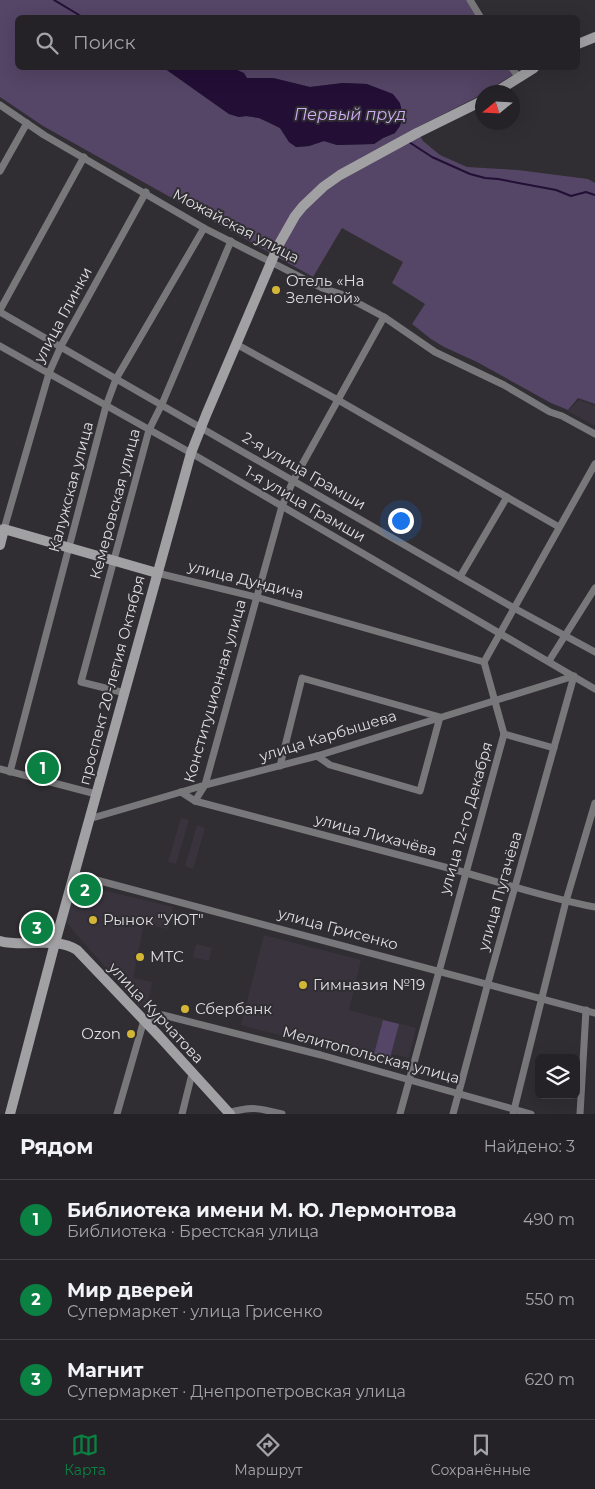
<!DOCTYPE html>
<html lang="ru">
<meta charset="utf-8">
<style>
:root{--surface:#242226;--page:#302f32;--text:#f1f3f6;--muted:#a3a4a7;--line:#413f43;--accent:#0b8043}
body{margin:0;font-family:Montserrat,sans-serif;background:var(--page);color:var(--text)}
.controls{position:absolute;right:15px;bottom:15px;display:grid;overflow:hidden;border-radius:8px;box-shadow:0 5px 20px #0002}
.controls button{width:45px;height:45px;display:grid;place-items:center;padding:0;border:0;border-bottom:1px solid var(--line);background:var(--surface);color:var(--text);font:25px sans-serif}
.compass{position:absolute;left:475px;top:85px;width:45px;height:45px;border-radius:50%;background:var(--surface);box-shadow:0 5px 20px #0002;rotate:252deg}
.you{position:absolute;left:400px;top:520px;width:18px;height:18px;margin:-12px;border:4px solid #fff;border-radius:50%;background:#1a73e8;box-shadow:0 0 0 8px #1a73e833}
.badge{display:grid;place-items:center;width:32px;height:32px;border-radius:50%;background:var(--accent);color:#fff;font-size:16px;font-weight:700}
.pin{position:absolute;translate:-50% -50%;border:2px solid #fff;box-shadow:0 1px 5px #0006}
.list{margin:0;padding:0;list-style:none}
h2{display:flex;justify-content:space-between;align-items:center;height:65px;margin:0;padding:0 20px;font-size:21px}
h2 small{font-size:16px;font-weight:400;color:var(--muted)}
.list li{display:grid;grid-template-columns:32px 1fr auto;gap:15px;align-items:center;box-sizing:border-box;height:80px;padding:0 20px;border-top:1px solid var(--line)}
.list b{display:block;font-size:19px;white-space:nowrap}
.list p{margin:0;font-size:16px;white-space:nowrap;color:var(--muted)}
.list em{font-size:16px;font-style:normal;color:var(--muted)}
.icon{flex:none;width:28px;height:28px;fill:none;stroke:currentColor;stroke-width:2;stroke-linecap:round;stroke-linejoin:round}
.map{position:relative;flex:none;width:595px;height:1114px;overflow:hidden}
.search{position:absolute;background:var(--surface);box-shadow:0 5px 20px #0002;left:15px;right:15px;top:15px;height:55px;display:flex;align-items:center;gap:12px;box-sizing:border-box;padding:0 18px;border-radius:8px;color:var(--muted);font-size:19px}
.sheet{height:305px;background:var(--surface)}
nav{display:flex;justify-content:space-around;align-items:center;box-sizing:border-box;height:70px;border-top:1px solid var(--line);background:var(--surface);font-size:14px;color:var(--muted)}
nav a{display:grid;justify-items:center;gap:2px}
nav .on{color:var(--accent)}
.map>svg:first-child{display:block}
.built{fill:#38333d}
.green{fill:#554566}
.water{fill:#230e36}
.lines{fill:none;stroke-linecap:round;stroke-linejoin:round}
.stream{stroke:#230e36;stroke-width:2}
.street{stroke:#787779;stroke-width:7}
.secondary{stroke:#a1a0a3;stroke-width:10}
.poi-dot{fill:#d3b635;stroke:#302e32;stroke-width:2}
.labels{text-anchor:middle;stroke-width:4;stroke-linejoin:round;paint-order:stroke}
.street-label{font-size:15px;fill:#dfdee0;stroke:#302e32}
.poi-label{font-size:15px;fill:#dfdee0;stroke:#302e32;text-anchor:start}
.water-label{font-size:16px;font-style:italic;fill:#d1aef7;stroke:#302e32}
</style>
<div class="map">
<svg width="595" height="1114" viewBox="0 0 595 1114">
<rect width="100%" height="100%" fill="#302e32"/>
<g class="built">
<path d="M579 400 595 406V426L568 411Z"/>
<path d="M181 818 189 820 176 864 168 862Z"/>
<path d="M197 825 205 828 193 869 185 866Z"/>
<path d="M77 884 173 907 168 929 144 924 133 978 152 982 147 1008 139 1006 66 922Z"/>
<path d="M264 935 361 960 349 1010 416 1028 409 1058 392 1054 390 1064 241 1025Z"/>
<path d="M196 944 212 948 209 961 193 957Z"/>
</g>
<g class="green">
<path d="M0 0H470L481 17 18 18V68H164L229 114 239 117 246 116 259 118 272 124 280 128 289 142 297 147 309 146 324 141 337 145 374 144 383 138 395 133 367 84 343 83 310 87 273 78H247L233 68H512L516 73 475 98 416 128 423 141 440 155 467 167 518 170 588 179 595 183V404L578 398 568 410 551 403 477 362 444 347 431 339 412 324 425 304 392 283 403 262 342 228 313 277 43 126 0 97Z"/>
<path d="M383 1020 399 1024 390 1058 374 1054Z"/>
</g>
<path class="water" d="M164 68H233L244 73 247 78H273L310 87 343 83 367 84 393 94 400 103 403 116 400 126 395 133 383 138 374 144 337 145 324 141 309 146 296 147 289 142 280 128 272 124 259 118 246 116 239 117 229 114Z"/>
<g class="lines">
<g class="stream">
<path d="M54 0 84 18"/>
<path d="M409 142 432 157 470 174 485 178 498 179 556 190 571 196 586 192 595 195"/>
</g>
<g class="street">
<path d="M470 0 481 18"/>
<path d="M512 68 519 78"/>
<path d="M0 105 44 135 204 228 322 288 341 294 384 317 435 352 504 385 550 412 562 416 595 434"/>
<path d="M0 171 27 123"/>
<path d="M0 310 84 157"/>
<path d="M0 312 514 608 595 652"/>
<path d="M236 344 338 400 559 527"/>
<path d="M0 346 191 453 595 689"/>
<path d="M0 528 4 529 49 373 61 346 146 192"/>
<path d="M157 573 256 597 484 662"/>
<path d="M460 577 507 497"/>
<path d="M549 661 595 588"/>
<path d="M125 693 81 682 149 430 162 404 231 241"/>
<path d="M504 734 554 748"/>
<path d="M280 766 302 678 440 717 420 791 330 765 317 756"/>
<path d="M0 769 96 794"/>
<path d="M10 772 106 406 116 379 204 228"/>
<path d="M181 792 195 801C281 824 366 846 452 869 500 882 546 898 595 907"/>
<path d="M195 801 205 785 282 506 293 481 384 317"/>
<path d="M89 819 205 785 317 756 574 676"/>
<path d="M74 874 595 1013"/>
<path d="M228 1113C251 1106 259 1108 282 1114"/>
<path d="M117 1114 144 1020 163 1015 321 1055 531 1114"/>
<path d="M182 1114 192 1074"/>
<path d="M400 1114 504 734 484 662 595 464"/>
<path d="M453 1114 488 983 574 676"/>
<path d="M513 1114 566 901 595 803"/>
<path d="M580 1114 586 1010"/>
</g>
<g class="secondary">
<path d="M578 44 595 37"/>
<path d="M496 92 534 68"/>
<path d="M0 545 4 529 157 573"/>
<path d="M0 941C25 948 54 936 77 950L159 1036 230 1114"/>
<path d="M10 1114 55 943 191 453 206 415 278 246 295 216 303 206 323 187 340 175 417 133 482 101"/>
</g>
</g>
<g class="poi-dot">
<circle cx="276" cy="290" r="5"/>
<circle cx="93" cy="920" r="5"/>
<circle cx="140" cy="957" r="5"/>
<circle cx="303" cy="985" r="5"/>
<circle cx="185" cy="1009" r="5"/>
<circle cx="131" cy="1034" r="5"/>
</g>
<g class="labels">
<g class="street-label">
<text transform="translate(236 226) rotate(28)" y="5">Можайская улица</text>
<text transform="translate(63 315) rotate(-62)" y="5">улица Глинки</text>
<text transform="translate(304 471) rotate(30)" y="5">2-я улица Грамши</text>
<text transform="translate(71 487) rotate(-75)" y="5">Калужская улица</text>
<text transform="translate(115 504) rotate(-75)" y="5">Кемеровская улица</text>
<text transform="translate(305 504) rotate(30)" y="5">1-я улица Грамши</text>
<text transform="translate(246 580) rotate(14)" y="5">улица Дундича</text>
<text transform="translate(112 680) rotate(-75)" y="5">проспект 20-летия Октября</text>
<text transform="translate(215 691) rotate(-74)" y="5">Конституционная улица</text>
<text transform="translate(328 736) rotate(-17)" y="5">улица Карбышева</text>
<text transform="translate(466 818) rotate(-74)" y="5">улица 12-го Декабря</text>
<text transform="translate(376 835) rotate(15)" y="5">улица Лихачёва</text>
<text transform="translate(500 891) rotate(-74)" y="5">улица Пугачёва</text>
<text transform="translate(338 929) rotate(15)" y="5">улица Грисенко</text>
<text transform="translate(156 1013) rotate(47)" y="5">улица Курчатова</text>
<text transform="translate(371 1055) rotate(15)" y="5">Мелитопольская улица</text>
</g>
<g class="poi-label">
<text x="286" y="286">Отель «На<tspan x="286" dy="17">Зеленой»</tspan></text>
<text x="103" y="925">Рынок "УЮТ"</text>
<text x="150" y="962">МТС</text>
<text x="313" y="990">Гимназия №19</text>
<text x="195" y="1014">Сбербанк</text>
<text x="121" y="1039" text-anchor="end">Ozon</text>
</g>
<g class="water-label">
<text x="350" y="120">Первый пруд</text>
</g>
</g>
</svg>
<div class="controls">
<button><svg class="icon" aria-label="layers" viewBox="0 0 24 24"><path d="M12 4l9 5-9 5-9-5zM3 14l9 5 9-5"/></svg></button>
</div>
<svg class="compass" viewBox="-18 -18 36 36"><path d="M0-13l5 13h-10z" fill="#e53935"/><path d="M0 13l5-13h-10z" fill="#a3a4a7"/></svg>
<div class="you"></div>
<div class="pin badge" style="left:43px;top:768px">1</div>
<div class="pin badge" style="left:85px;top:890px">2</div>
<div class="pin badge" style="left:37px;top:928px">3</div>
<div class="search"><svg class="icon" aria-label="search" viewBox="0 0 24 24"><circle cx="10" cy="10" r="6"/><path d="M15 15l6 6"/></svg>Поиск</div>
</div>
<section class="sheet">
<h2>Рядом<small>Найдено: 3</small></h2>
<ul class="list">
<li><span class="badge">1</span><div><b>Библиотека имени М. Ю. Лермонтова</b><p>Библиотека · Брестская улица</p></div><em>490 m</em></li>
<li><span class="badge">2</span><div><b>Мир дверей</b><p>Супермаркет · улица Грисенко</p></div><em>550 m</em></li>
<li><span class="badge">3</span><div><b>Магнит</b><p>Супермаркет · Днепропетровская улица</p></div><em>620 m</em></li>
</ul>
</section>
<nav>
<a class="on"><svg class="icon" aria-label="map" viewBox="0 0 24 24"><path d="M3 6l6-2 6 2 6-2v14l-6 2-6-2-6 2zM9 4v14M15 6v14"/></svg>Карта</a>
<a><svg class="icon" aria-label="directions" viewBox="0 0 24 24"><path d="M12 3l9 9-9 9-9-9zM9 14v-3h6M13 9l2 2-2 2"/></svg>Маршрут</a>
<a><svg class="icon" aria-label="saved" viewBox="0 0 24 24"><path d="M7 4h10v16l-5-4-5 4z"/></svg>Сохранённые</a>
</nav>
